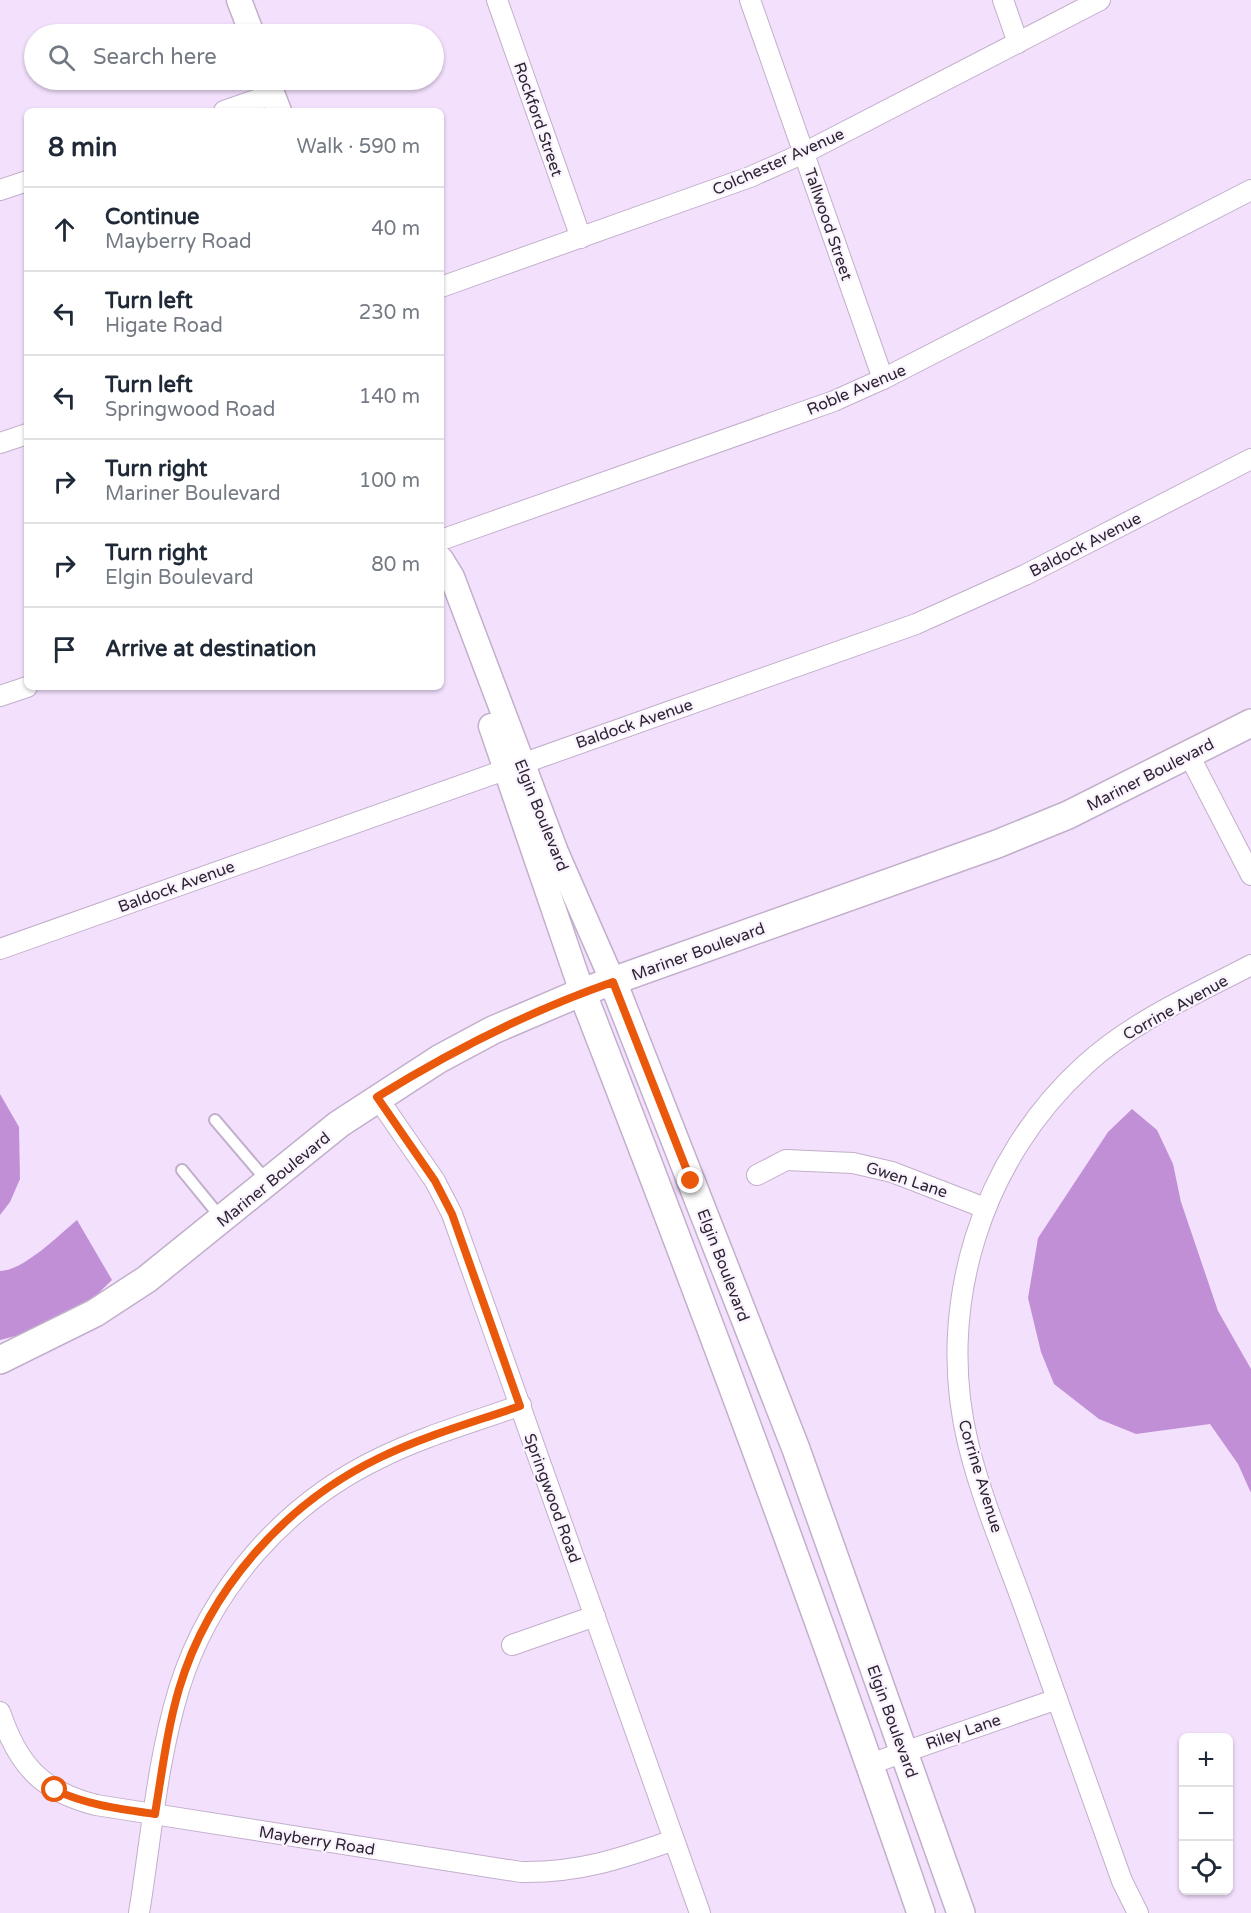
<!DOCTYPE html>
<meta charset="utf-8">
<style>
:root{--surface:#fff;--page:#f2f2f3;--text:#1f2937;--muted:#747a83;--line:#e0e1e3}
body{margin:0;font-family:"Varela Round",sans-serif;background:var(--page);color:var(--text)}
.controls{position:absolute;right:18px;bottom:18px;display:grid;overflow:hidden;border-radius:9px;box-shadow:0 2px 4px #0004}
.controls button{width:54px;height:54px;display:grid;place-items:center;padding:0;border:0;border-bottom:2px solid var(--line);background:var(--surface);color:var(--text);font:30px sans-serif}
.stop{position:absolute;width:18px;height:18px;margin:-14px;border:4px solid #ea580c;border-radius:50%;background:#fff}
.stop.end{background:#ea580c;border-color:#fff;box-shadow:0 2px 6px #0008}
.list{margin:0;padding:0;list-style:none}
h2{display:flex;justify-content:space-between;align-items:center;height:78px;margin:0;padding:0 24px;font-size:26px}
h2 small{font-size:20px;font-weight:400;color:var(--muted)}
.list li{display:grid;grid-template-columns:39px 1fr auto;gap:18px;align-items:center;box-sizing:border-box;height:84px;padding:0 24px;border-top:2px solid var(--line)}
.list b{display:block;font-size:22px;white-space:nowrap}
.list p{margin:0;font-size:20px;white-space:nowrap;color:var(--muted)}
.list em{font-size:20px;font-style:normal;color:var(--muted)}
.icon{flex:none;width:33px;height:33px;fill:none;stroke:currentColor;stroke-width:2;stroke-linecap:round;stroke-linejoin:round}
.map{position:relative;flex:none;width:1251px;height:1913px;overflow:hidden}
.search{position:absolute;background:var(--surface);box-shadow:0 2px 4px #0004;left:24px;top:24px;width:420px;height:66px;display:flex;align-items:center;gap:15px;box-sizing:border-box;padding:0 21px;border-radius:33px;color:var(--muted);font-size:22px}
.panel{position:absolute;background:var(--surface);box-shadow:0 2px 4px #0004;left:24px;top:108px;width:420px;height:582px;border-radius:9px}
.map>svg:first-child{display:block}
.water{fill:#c08fd6}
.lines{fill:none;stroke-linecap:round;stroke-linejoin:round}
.service-casing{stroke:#c2afcb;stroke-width:14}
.minor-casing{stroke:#c2afcb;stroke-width:22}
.tertiary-casing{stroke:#c2afcb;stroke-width:27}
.secondary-casing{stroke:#c2afcb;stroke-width:30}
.service{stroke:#fff;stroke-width:10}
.minor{stroke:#fff;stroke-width:20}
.tertiary{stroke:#fff;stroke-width:24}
.secondary{stroke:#fff;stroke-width:27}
.route{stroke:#ea580c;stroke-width:8}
.labels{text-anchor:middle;stroke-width:4.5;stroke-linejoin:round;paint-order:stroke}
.street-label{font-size:16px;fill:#2c252f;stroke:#faf2fe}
</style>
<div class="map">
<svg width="1251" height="1913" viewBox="0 0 1251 1913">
<rect width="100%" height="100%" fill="#f3e0fd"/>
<g class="water">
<path d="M0 1094 19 1127 20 1179 10 1202 0 1215Z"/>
<path d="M1132 1109 1157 1130 1173 1164 1181 1202 1218 1311 1251 1369V1493L1238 1464 1210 1424 1136 1434 1099 1419 1054 1384 1041 1352 1028 1298 1038 1238 1108 1132Z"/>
<path d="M77 1220 112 1280 80 1311 53 1326 0 1340V1271C23 1271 59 1235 77 1220Z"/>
</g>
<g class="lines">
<defs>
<g id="service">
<path d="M215 1120 267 1181"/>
<path d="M182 1170 222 1219"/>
</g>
<g id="minor">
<path d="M497 0 581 238"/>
<path d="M750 0 883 379"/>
<path d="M1003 0 1018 43"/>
<path d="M224 111 273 94"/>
<path d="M0 190 27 181"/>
<path d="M441 287 750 177 804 153 1100 0"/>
<path d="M0 443 27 434"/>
<path d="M441 540 834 401 883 379 1251 190"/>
<path d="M0 696 27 687"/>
<path d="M1189 755 1251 875"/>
<path d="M0 949 916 624 1025 575 1251 459"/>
<path d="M377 1097 435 1181 452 1214 700 1913"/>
<path d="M757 1175 786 1160 853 1163 892 1172 985 1208"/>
<path d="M512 1645 595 1616"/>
<path d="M0 1712C18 1765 41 1791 96 1805L521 1872C578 1873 620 1859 674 1840"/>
<path d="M870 1764 1057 1699"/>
<path d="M139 1913C151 1839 157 1761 179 1689 210 1588 286 1503 380 1458 424 1436 474 1422 521 1405"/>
<path d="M1138 1913 1122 1881C1090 1791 1058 1702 1026 1612 1006 1556 982 1501 968 1443 935 1307 981 1159 1085 1065 1133 1021 1194 995 1251 965"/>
</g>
<g id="tertiary">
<path d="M239 0 252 34"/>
<path d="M267 80 279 111"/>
<path d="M441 559 452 577 556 852 613 982"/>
<path d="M491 726 582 992"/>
</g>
<g id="secondary">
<path d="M613 982 796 1449 961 1913"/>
<path d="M582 992C701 1297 815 1604 921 1913"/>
<path d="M0 1360 95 1313 147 1279 339 1124 439 1059 493 1030 582 992 997 844 1068 815 1251 723"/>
</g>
</defs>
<use href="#service" class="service-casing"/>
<use href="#minor" class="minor-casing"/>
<use href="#tertiary" class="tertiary-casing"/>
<use href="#secondary" class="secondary-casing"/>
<use href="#service" class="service"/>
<use href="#minor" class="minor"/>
<use href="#tertiary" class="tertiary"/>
<use href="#secondary" class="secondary"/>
</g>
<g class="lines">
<path class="route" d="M55 1790C87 1805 120 1809 155 1814 162 1772 167 1730 179 1689 209 1588 286 1503 379 1458 424 1436 474 1422 520 1406L452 1214 435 1181 377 1097C453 1050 529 1011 613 982L691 1181"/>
</g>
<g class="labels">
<g class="street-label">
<text transform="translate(539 119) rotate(71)" y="6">Rockford Street</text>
<text transform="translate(778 161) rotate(-24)" y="6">Colchester Avenue</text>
<text transform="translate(829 224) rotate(71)" y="6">Tallwood Street</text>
<text transform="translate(856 389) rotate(-23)" y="6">Roble Avenue</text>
<text transform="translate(1085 544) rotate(-27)" y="6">Baldock Avenue</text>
<text transform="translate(634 723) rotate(-19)" y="6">Baldock Avenue</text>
<text transform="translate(1150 774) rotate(-27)" y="6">Mariner Boulevard</text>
<text transform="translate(542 815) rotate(68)" y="6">Elgin Boulevard</text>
<text transform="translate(176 886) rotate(-20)" y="6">Baldock Avenue</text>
<text transform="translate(698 951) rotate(-20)" y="6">Mariner Boulevard</text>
<text transform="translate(1175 1007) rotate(-29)" y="6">Corrine Avenue</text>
<text transform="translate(273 1179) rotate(-39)" y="6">Mariner Boulevard</text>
<text transform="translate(907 1179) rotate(18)" y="6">Gwen Lane</text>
<text transform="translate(724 1265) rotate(69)" y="6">Elgin Boulevard</text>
<text transform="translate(981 1476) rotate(73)" y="6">Corrine Avenue</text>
<text transform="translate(553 1498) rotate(70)" y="6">Springwood Road</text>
<text transform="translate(893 1721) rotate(70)" y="6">Elgin Boulevard</text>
<text transform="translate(963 1731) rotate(-19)" y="6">Riley Lane</text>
<text transform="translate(317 1840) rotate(9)" y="6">Mayberry Road</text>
</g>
</g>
</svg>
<div class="controls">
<button>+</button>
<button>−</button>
<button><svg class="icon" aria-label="locate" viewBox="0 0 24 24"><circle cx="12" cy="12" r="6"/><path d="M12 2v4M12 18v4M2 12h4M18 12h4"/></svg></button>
</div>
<div class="stop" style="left:55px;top:1790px"></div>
<div class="stop end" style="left:691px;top:1181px"></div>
<div class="search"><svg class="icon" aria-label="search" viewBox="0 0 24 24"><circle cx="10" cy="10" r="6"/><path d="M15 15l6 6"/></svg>Search here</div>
<section class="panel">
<h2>8 min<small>Walk · 590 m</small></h2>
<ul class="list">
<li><svg class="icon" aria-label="ahead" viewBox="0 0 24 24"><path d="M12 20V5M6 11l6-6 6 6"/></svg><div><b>Continue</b><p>Mayberry Road</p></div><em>40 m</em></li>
<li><svg class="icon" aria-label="left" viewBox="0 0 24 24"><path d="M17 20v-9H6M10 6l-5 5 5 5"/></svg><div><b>Turn left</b><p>Higate Road</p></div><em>230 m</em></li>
<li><svg class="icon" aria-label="left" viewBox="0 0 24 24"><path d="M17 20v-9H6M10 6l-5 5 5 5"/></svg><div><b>Turn left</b><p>Springwood Road</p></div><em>140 m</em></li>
<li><svg class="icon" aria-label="right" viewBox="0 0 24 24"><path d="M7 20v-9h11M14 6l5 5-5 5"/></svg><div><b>Turn right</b><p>Mariner Boulevard</p></div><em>100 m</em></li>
<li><svg class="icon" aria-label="right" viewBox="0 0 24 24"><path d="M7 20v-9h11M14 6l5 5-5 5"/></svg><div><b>Turn right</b><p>Elgin Boulevard</p></div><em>80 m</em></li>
<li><svg class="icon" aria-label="arrive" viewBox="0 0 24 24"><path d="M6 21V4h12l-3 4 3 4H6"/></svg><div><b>Arrive at destination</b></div></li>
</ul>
</section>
</div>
